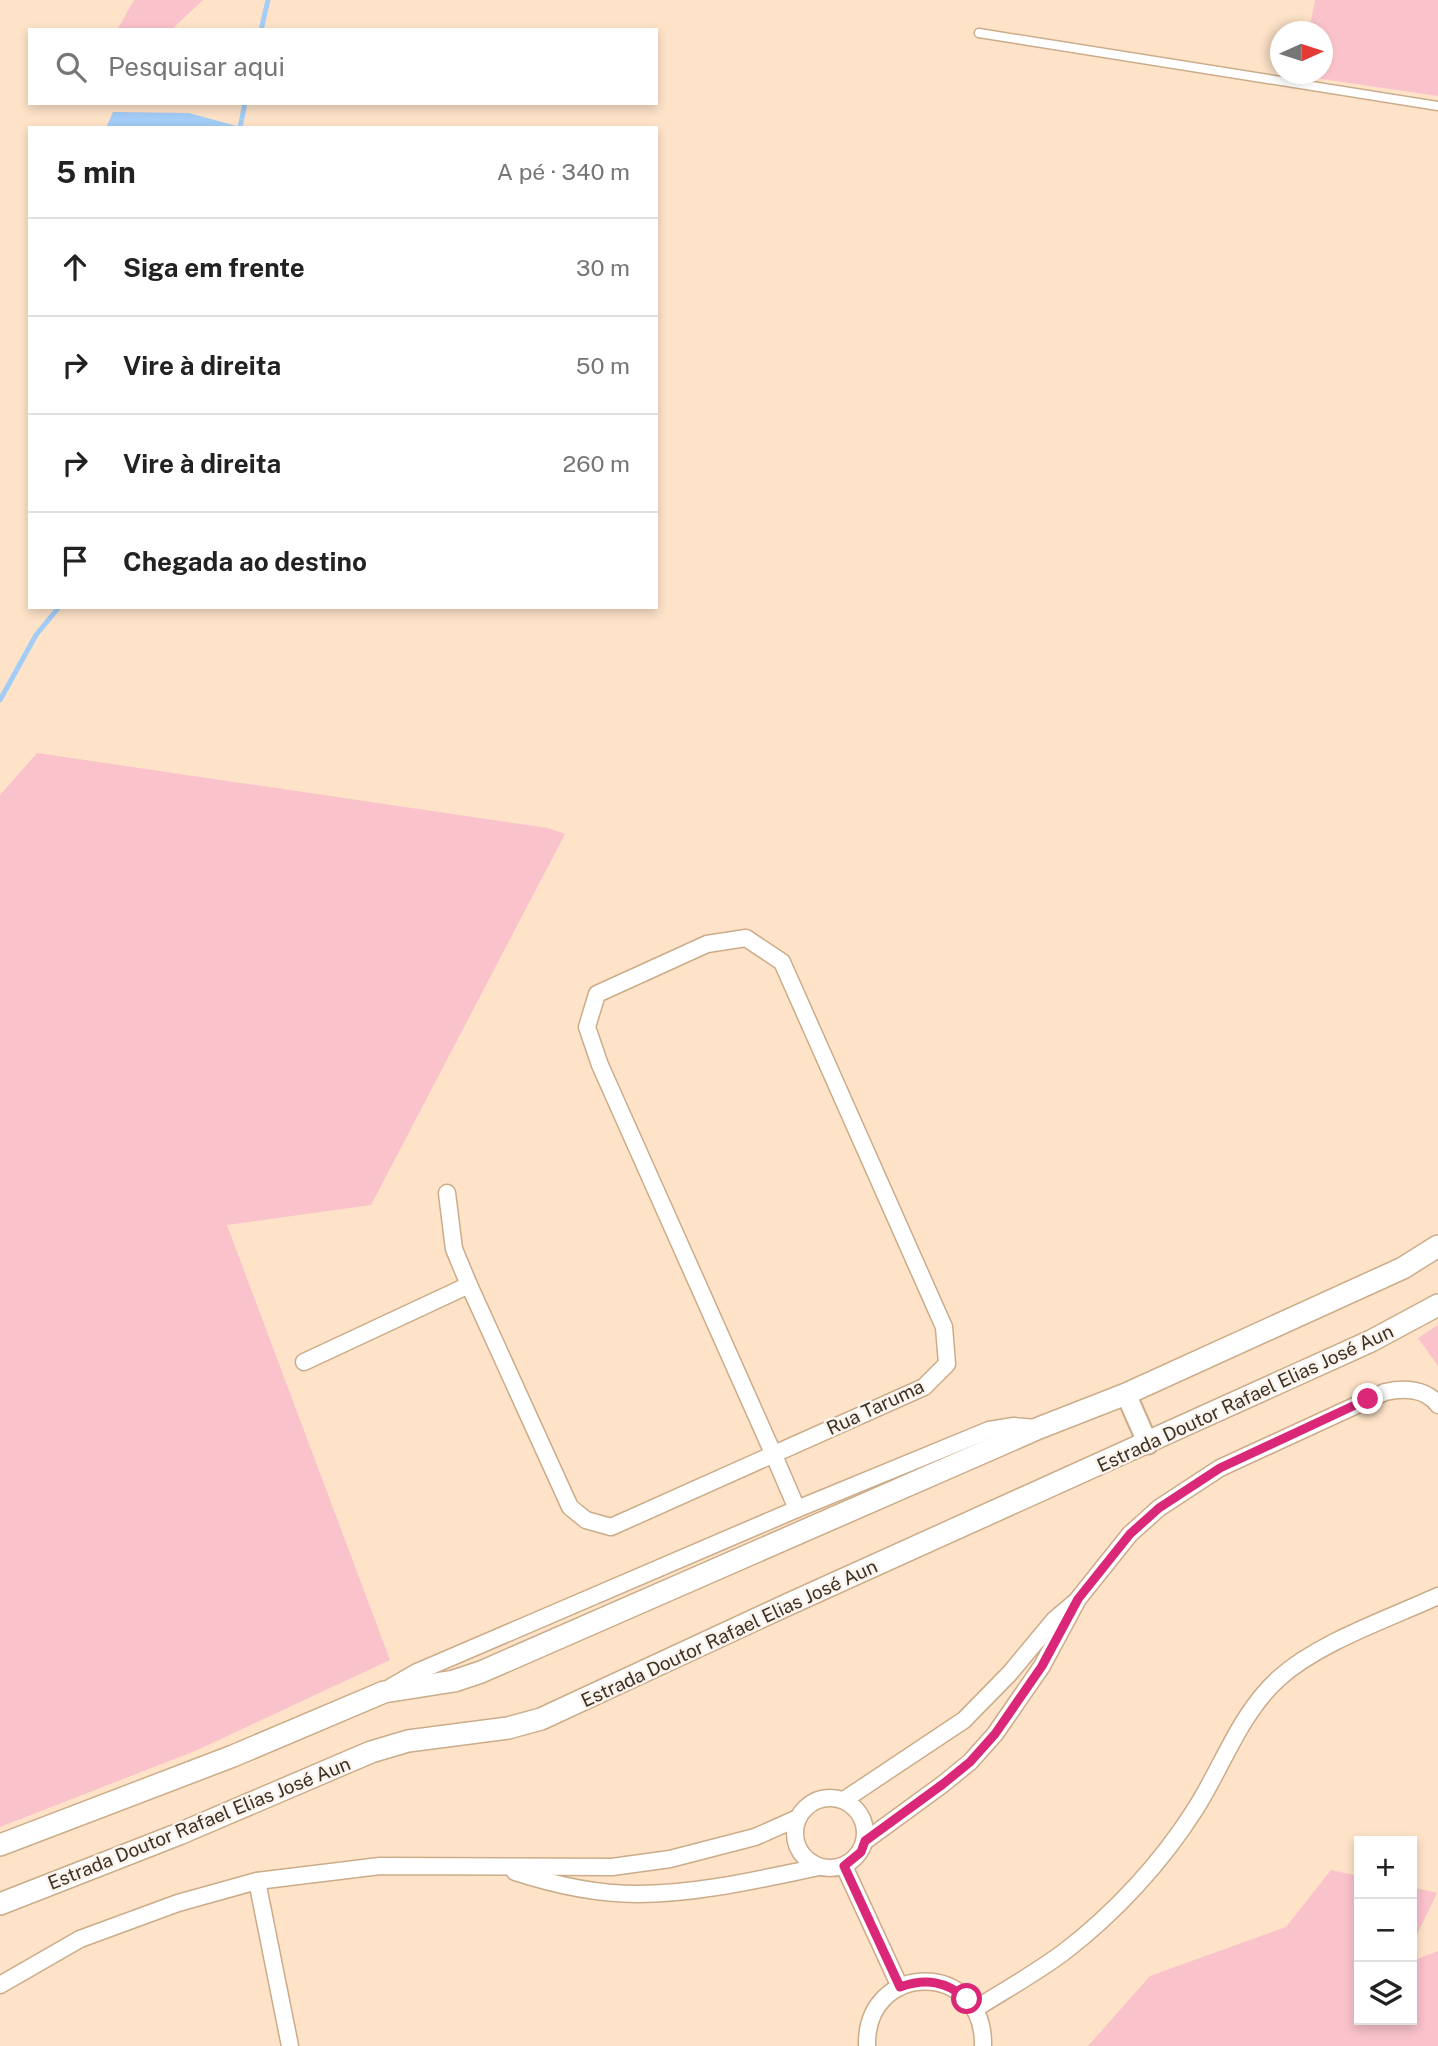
<!DOCTYPE html>
<html lang="pt">
<meta charset="utf-8">
<style>
:root{--surface:#fff;--page:#f2f2f2;--text:#222;--muted:#767676;--line:#e0e0e0}
body{margin:0;font-family:"Public Sans",sans-serif;background:var(--page);color:var(--text)}
.controls{position:absolute;right:21px;bottom:21px;display:grid;overflow:hidden;border-radius:0px;box-shadow:0 4px 10px #0003}
.controls button{width:63px;height:63px;display:grid;place-items:center;padding:0;border:0;border-bottom:2px solid var(--line);background:var(--surface);color:var(--text);font:35px sans-serif}
.compass{position:absolute;left:1270px;top:21px;width:63px;height:63px;border-radius:50%;background:var(--surface);box-shadow:0 4px 10px #0003;rotate:87deg}
.stop{position:absolute;width:21px;height:21px;margin:-16px;border:5px solid #db2777;border-radius:50%;background:#fff}
.stop.end{background:#db2777;border-color:#fff;box-shadow:0 2px 7px #0008}
.list{margin:0;padding:0;list-style:none}
h2{display:flex;justify-content:space-between;align-items:center;height:91px;margin:0;padding:0 28px;font-size:30px}
h2 small{font-size:23px;font-weight:400;color:var(--muted)}
.list li{display:grid;grid-template-columns:46px 1fr auto;gap:21px;align-items:center;box-sizing:border-box;height:98px;padding:0 28px;border-top:2px solid var(--line)}
.list b{display:block;font-size:26px;white-space:nowrap}
.list em{font-size:23px;font-style:normal;color:var(--muted)}
.icon{flex:none;width:38px;height:38px;fill:none;stroke:currentColor;stroke-width:2;stroke-linecap:round;stroke-linejoin:round}
.map{position:relative;flex:none;width:1438px;height:2046px;overflow:hidden}
.search{position:absolute;background:var(--surface);box-shadow:0 4px 10px #0003;left:28px;top:28px;width:630px;height:77px;display:flex;align-items:center;gap:18px;box-sizing:border-box;padding:0 24px;border-radius:0px;color:var(--muted);font-size:26px}
.panel{position:absolute;background:var(--surface);box-shadow:0 4px 10px #0003;left:28px;top:126px;width:630px;height:483px;border-radius:0px}
.map>svg:first-child{display:block}
.green{fill:#fac2cb}
.water{fill:#a3cdf6}
.lines{fill:none;stroke-linecap:round;stroke-linejoin:round}
.stream{stroke:#a3cdf6;stroke-width:5}
.service-casing{stroke:#cbac8a;stroke-width:11}
.minor-casing{stroke:#cbac8a;stroke-width:19}
.tertiary-casing{stroke:#cbac8a;stroke-width:23}
.secondary-casing{stroke:#cbac8a;stroke-width:24}
.service{stroke:#fff;stroke-width:8}
.minor{stroke:#fff;stroke-width:16}
.tertiary{stroke:#fff;stroke-width:19}
.secondary{stroke:#fff;stroke-width:21}
.route{stroke:#db2777;stroke-width:9}
.labels{text-anchor:middle;stroke-width:5;stroke-linejoin:round;paint-order:stroke}
.street-label{font-size:19px;fill:#3d3123;stroke:#fbf4ee}
</style>
<div class="map">
<svg width="1438" height="2046" viewBox="0 0 1438 2046">
<rect width="100%" height="100%" fill="#fee3c8"/>
<g class="green">
<path d="M134 0H203L171 30H117Z"/>
<path d="M1315 0H1438V96L1301 76 1302 74H1322V32L1309 31Z"/>
<path d="M37 753 548 828 565 834 371 1205 227 1225 390 1660 195 1751 0 1827V795Z"/>
<path d="M1438 1325V1366L1418 1338Z"/>
<path d="M1331 1870 1359 1876V2020H1412V1961L1438 1951V2046H1088L1150 1976 1286 1927Z"/>
<path d="M1412 1887 1437 1893 1412 1945Z"/>
</g>
<path class="water" d="M113 112 189 113 244 128H106Z"/>
<g class="lines">
<g class="stream">
<path d="M261 30 268 0"/>
<path d="M240 128 245 103"/>
<path d="M0 700 36 635 59 607"/>
</g>
<defs>
<path id="service" d="M979 33 1438 106"/>
<g id="minor">
<path d="M447 1193 454 1249 469 1285 570 1507 586 1520 611 1527 924 1387 947 1364 944 1327 782 962 746 938 707 944 597 994 587 1027 600 1065 773 1453 797 1509"/>
<path d="M304 1362 469 1285"/>
<path d="M391 1687 417 1672 797 1509 989 1430 1014 1426 1036 1428"/>
<circle cx="830" cy="1833" r="35"/>
<path d="M844 1800 964 1720 1010 1673 1054 1620 1074 1603"/>
<path d="M865 1841 943 1784 970 1762 995 1734 1042 1666 1078 1599 1130 1534 1159 1508 1220 1468 1385 1392C1403 1388 1426 1388 1438 1405"/>
<path d="M844 1866 900 1987"/>
<path d="M515 1872C552 1884 598 1894 637 1894 699 1894 760 1879 819 1867"/>
<path d="M257 1881 290 2046"/>
<path d="M0 1985 80 1939 178 1903 257 1881 380 1866 612 1867 670 1859 755 1837 798 1818"/>
<path d="M975 2009C1005 1990 1036 1973 1064 1952 1115 1913 1162 1862 1196 1808 1223 1765 1240 1714 1278 1679 1319 1642 1388 1619 1438 1596"/>
<path d="M867 2046C865 1960 985 1960 983 2046"/>
</g>
<path id="tertiary" d="M1126 1394 1148 1444"/>
<g id="secondary">
<path d="M0 1845 233 1756 384 1692 454 1681 481 1672 1039 1428 1126 1394 1403 1268 1438 1246"/>
<path d="M0 1904 179 1834 371 1752 408 1741 508 1728 541 1719 789 1604 1371 1341 1438 1305"/>
</g>
</defs>
<use href="#service" class="service-casing"/>
<use href="#minor" class="minor-casing"/>
<use href="#tertiary" class="tertiary-casing"/>
<use href="#secondary" class="secondary-casing"/>
<use href="#service" class="service"/>
<use href="#minor" class="minor"/>
<use href="#tertiary" class="tertiary"/>
<use href="#secondary" class="secondary"/>
</g>
<g class="lines">
<path class="route" d="M967 1999C946 1981 926 1978 900 1987L844 1866 861 1852 865 1841 943 1784 970 1762 995 1734 1042 1666 1078 1599 1130 1534 1159 1508 1220 1468 1368 1399"/>
</g>
<g class="labels">
<g class="street-label">
<text transform="translate(1245 1398) rotate(-25)" y="7">Estrada Doutor Rafael Elias José Aun</text>
<text transform="translate(875 1407) rotate(-25)" y="7">Rua Taruma</text>
<text transform="translate(729 1633) rotate(-25)" y="7">Estrada Doutor Rafael Elias José Aun</text>
<text transform="translate(199 1823) rotate(-22)" y="7">Estrada Doutor Rafael Elias José Aun</text>
</g>
</g>
</svg>
<div class="controls">
<button>+</button>
<button>−</button>
<button><svg class="icon" aria-label="layers" viewBox="0 0 24 24"><path d="M12 4l9 5-9 5-9-5zM3 14l9 5 9-5"/></svg></button>
</div>
<svg class="compass" viewBox="-18 -18 36 36"><path d="M0-13l5 13h-10z" fill="#e53935"/><path d="M0 13l5-13h-10z" fill="#767676"/></svg>
<div class="stop" style="left:967px;top:1999px"></div>
<div class="stop end" style="left:1368px;top:1399px"></div>
<div class="search"><svg class="icon" aria-label="search" viewBox="0 0 24 24"><circle cx="10" cy="10" r="6"/><path d="M15 15l6 6"/></svg>Pesquisar aqui</div>
<section class="panel">
<h2>5 min<small>A pé · 340 m</small></h2>
<ul class="list">
<li><svg class="icon" aria-label="ahead" viewBox="0 0 24 24"><path d="M12 20V5M6 11l6-6 6 6"/></svg><div><b>Siga em frente</b></div><em>30 m</em></li>
<li><svg class="icon" aria-label="right" viewBox="0 0 24 24"><path d="M7 20v-9h11M14 6l5 5-5 5"/></svg><div><b>Vire à direita</b></div><em>50 m</em></li>
<li><svg class="icon" aria-label="right" viewBox="0 0 24 24"><path d="M7 20v-9h11M14 6l5 5-5 5"/></svg><div><b>Vire à direita</b></div><em>260 m</em></li>
<li><svg class="icon" aria-label="arrive" viewBox="0 0 24 24"><path d="M6 21V4h12l-3 4 3 4H6"/></svg><div><b>Chegada ao destino</b></div></li>
</ul>
</section>
</div>
